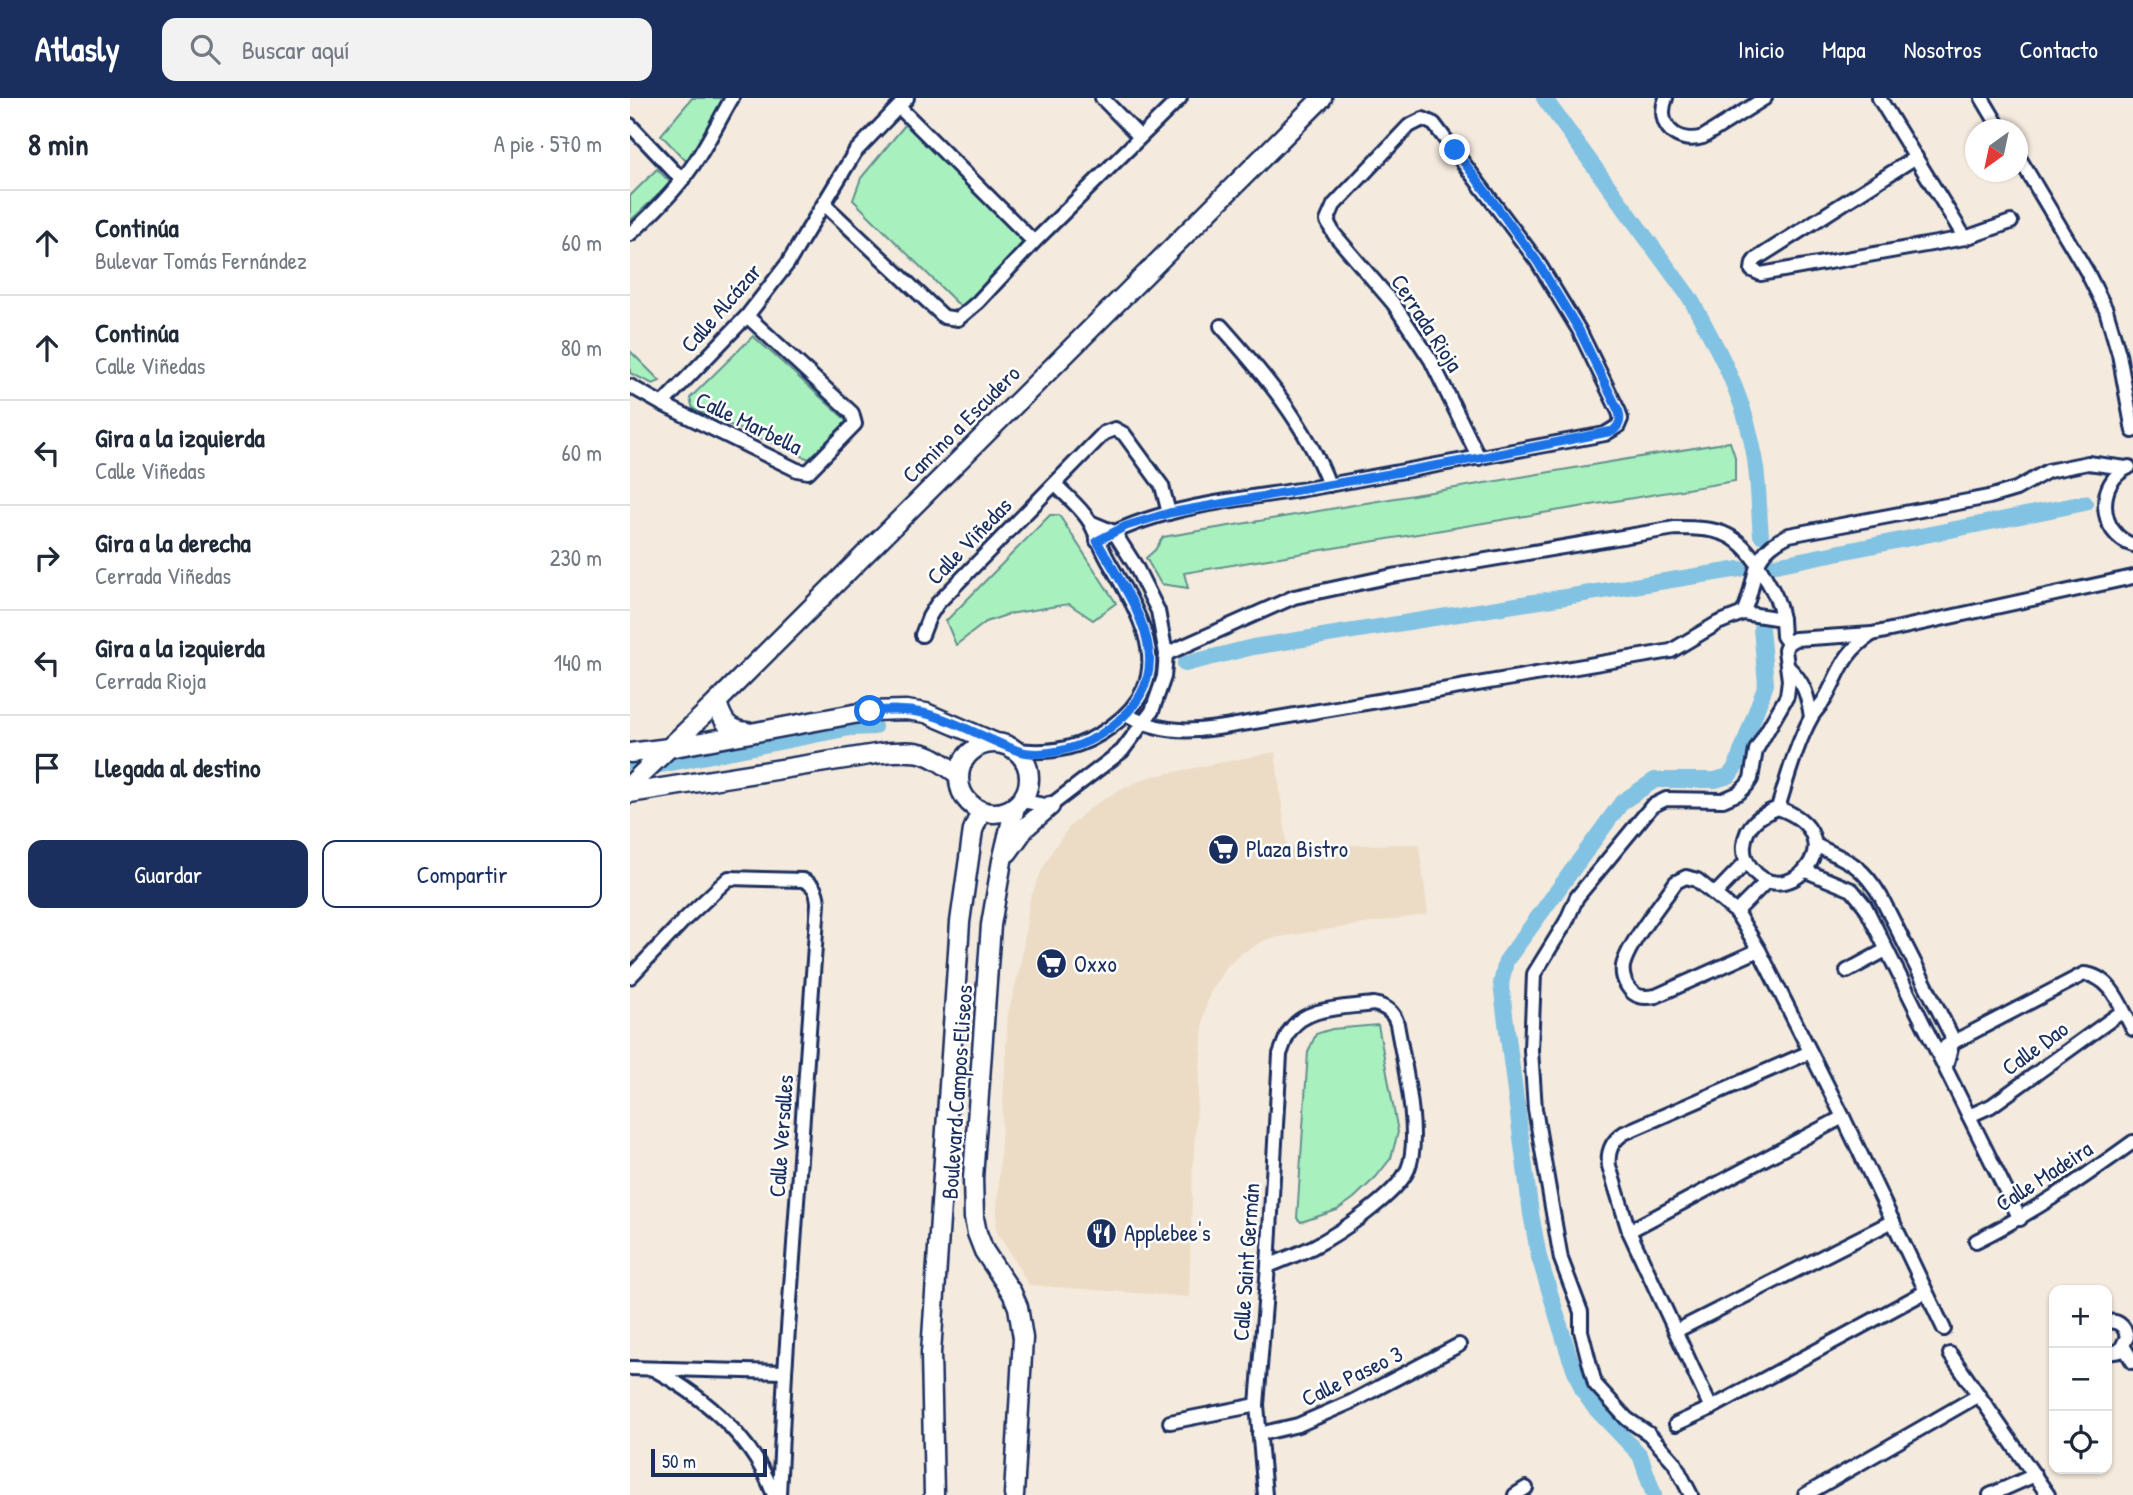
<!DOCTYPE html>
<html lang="es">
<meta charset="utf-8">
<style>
:root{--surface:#fff;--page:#f2f2f3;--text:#1f2937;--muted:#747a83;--line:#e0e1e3;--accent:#1b2f5e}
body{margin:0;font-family:"Patrick Hand",sans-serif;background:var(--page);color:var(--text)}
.controls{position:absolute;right:21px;bottom:21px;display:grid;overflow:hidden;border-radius:14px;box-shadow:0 2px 5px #0004}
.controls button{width:63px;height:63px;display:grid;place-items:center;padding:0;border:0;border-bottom:2px solid var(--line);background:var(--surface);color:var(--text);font:35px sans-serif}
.compass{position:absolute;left:1335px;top:21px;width:63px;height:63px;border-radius:50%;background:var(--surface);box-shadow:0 2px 5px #0004;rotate:213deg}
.scale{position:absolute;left:21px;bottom:18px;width:116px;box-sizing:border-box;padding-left:7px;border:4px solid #1b2f5e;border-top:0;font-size:19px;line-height:24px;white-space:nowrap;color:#1b2f5e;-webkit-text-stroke:5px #fff;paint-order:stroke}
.stop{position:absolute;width:21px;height:21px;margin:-16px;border:5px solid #1a73e8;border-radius:50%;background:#fff}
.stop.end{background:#1a73e8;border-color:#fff;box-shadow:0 2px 7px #0008}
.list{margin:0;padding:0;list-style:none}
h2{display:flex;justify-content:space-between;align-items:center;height:91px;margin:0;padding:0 28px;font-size:30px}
h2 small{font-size:23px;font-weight:400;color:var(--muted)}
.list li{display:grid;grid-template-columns:46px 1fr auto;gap:21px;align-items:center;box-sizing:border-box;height:105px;padding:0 28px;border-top:2px solid var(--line)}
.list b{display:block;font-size:26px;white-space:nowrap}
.list p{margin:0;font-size:23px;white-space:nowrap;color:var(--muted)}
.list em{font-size:23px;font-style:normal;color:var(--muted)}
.actions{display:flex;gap:14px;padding:21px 28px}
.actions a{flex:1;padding:16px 0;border:2px solid var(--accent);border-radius:14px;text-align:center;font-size:24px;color:var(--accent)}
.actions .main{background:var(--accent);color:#fff}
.icon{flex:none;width:38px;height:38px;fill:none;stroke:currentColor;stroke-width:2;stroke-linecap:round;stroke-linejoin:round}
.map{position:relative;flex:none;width:1503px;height:1397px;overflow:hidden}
header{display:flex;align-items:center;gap:42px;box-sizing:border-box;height:98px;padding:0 35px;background:var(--accent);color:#fff}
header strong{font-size:33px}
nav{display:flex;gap:38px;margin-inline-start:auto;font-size:24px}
.search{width:490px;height:63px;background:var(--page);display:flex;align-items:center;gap:18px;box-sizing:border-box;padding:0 24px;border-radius:14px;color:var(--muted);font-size:26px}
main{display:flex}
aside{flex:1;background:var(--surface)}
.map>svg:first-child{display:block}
.built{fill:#ecdcc5}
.green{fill:#a8f1bf;stroke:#62908e;stroke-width:2}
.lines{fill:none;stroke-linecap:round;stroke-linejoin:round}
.canal{stroke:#82c2e2;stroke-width:16}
.street-casing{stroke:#1b2f5e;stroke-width:18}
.secondary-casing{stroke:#1b2f5e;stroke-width:23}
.street{stroke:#fff;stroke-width:12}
.secondary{stroke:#fff;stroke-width:18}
.route{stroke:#1a73e8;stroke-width:9}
.labels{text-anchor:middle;stroke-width:5;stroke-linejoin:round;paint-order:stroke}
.street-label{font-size:23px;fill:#1b2f5e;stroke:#fff}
.poi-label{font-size:23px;fill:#1b2f5e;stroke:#fff;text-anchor:start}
</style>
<header>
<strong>Atlasly</strong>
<div class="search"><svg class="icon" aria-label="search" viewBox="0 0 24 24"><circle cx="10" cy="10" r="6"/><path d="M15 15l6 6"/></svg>Buscar aquí</div>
<nav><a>Inicio</a><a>Mapa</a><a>Nosotros</a><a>Contacto</a></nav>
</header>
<main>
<aside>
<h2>8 min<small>A pie · 570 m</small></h2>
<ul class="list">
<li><svg class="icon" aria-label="ahead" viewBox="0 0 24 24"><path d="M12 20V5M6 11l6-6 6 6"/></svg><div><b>Continúa</b><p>Bulevar Tomás Fernández</p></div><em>60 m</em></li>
<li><svg class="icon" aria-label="ahead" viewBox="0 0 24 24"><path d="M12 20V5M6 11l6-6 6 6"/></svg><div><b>Continúa</b><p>Calle Viñedas</p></div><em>80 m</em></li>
<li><svg class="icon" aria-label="left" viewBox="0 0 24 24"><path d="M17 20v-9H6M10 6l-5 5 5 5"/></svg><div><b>Gira a la izquierda</b><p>Calle Viñedas</p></div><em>60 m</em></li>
<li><svg class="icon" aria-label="right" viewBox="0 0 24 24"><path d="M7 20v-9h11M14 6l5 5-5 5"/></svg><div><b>Gira a la derecha</b><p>Cerrada Viñedas</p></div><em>230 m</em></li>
<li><svg class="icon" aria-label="left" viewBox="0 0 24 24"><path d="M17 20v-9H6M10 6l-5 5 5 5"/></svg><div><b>Gira a la izquierda</b><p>Cerrada Rioja</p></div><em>140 m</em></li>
<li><svg class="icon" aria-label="arrive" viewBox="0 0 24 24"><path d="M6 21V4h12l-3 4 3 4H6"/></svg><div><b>Llegada al destino</b></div></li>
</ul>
<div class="actions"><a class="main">Guardar</a><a>Compartir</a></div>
</aside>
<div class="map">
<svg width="1503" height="1397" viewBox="0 0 1503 1397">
<rect width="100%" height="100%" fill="#f4eadd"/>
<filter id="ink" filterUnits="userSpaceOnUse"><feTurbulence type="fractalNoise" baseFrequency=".0143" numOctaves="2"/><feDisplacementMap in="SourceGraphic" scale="14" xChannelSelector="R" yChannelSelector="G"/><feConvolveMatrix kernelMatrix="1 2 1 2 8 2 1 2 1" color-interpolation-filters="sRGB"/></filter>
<g filter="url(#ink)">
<path class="built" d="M645 654 657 748 789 746 798 816 637 841 612 855 595 870 580 895 574 916 563 1064 559 1199 399 1187 366 1132 378 916 390 869 400 801 412 772 424 750 439 729 460 710 489 692 519 679Z"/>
<g class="green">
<path d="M62 0H97L59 66 31 37Z"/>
<path d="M280 21 399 143 332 210 223 102 231 80Z"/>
<path d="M27 71 41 85 0 123V98Z"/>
<path d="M123 238 217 323 179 361 63 311 60 300Z"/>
<path d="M0 253 30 283 23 286 0 275Z"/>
<path d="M1100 344 1105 359V383L554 475 558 490 531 486 516 460 525 452 533 439Z"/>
<path d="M420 417H429L486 505 463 522 439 506 379 516 356 524 326 547 316 523Z"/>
<path d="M748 927 768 1034 761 1060 746 1079 724 1100 707 1112 671 1124 667 1120 678 954 686 936 702 931Z"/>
</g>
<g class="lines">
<g class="canal">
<path d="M914 0 1060 200C1085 245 1112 294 1122 345 1129 374 1128 407 1131 437"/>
<path d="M1146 467 1455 405"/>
<path d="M555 566 623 549 1110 471"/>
<path d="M0 673 220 630 244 629"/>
<path d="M1024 1397 1010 1357 964 1309 953 1293 939 1257 909 1159 901 1116 871 886 876 863 992 704 1025 682H1085L1099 678 1106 668 1136 586 1131 530"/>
</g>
<defs>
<g id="street">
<path d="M472 0 510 39"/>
<path d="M1036 0C1025 27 1047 47 1073 39L1135 0"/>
<path d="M1249 0 1335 140"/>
<path d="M1352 0 1371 32"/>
<path d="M269 9 404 144"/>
<path d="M0 27 52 82"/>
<path d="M1388 58 1457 174 1476 212 1489 256 1503 333"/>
<path d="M1286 59 1126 161 1123 165 1122 172 1131 176 1335 140 1381 124"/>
<path d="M194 106 314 219 328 221 348 204 404 144 550 0"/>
<path d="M0 136C26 113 51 87 69 58 81 39 91 19 102 0"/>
<path d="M591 228C633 275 677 328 699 387"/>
<path d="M0 288 32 306 167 372 178 374 225 326 222 315 117 218"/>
<path d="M32 306 117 218 158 165 225 54 277 0"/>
<path d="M1499 369C1465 384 1468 436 1503 447"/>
<path d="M467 443C533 406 613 402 687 389 783 372 879 354 975 336L988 328 991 321 989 314 949 232 907 163 804 26 793 21 779 28 704 107 697 123 704 136 763 205 801 262 849 360"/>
<path d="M1113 515C1130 479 1116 458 1159 437L1359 399 1386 391 1418 373 1458 365 1496 370"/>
<path d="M292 537 299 519 307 506 474 335 485 331 494 336 532 388 539 415"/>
<path d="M536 556 664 499 762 478 1045 430C1091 430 1110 434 1134 477 1143 493 1149 502 1152 521"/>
<path d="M1158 569C1174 584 1178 598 1181 619"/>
<path d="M497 617C543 642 582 631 630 623L1041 553 1088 525 1113 515 1152 521 1153 538 1158 545"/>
<path d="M387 652C423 656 453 650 482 628 547 580 514 524 482 469 473 455 468 440 461 426 453 411 436 398 425 386"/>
<path d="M392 703 420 708 492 653 522 613 534 579 536 556 528 513 505 467 484 434 460 424"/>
<path d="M1148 710C1228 738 1157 816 1122 771 1116 764 1113 756 1114 747 1116 726 1130 717 1148 710Z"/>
<path d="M1148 710C1157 681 1167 644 1182 618 1186 612 1191 607 1195 601 1211 572 1212 556 1242 536"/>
<path d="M1185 747C1219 763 1231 766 1251 799L1321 937 1322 946 1316 969"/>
<path d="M1176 773 1222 792 1235 808 1390 1121"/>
<path d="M1085 796 1116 764"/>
<path d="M1106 814 1137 783"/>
<path d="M1129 852 1026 898C1014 900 1005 900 998 889 994 883 992 875 993 868 998 846 1032 804 1046 784L1056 779 1067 782 1106 814 1129 852 1213 1019 1314 1231"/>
<path d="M1217 873 1256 852"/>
<path d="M0 879 54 822 99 780 173 782C184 787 187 793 188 805L155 1274 149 1397"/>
<path d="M1316 948 1454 876C1482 878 1491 910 1503 931"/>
<path d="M1339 1018 1361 1008 1493 913"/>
<path d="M999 1133 1213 1019"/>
<path d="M1346 1143C1402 1115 1452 1081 1503 1044"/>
<path d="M1477 1224C1488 1222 1495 1228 1497 1239L1490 1253 1477 1255"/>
<path d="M1046 1233 1263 1123"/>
<path d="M1494 1249 1503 1264"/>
<path d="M1320 1256 1418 1397"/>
<path d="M0 1270 155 1274"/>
<path d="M25 1272C76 1300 123 1341 144 1397"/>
<path d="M1081 1310 999 1133 979 1068C977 1053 982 1043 994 1035L1180 954"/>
<path d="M540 1324 627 1307"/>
<path d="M1046 1326 1081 1310 1295 1194"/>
<path d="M629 1336 668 1327 721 1304 829 1247"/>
<path d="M635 1397 627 1307 638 1168 650 956C653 949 655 941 659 934 674 908 716 910 743 906 755 908 764 914 767 926 773 962 792 1038 778 1071 767 1097 708 1136 683 1149 668 1156 653 1162 638 1168"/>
<path d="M885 1397 896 1390"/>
<path d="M1061 1397 1044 1364 1019 1336 997 1321 965 1286 951 1233V1214L931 1161 905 1011 901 952 904 876 936 824 947 799 1022 708 1036 701 1093 702 1109 695 1117 687 1121 681 1126 652 1157 598 1159 582 1155 552 1158 545 1165 541 1242 536 1503 479"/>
<path d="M1175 1397 1349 1297"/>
<path d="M1360 1397 1405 1377"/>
</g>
<g id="secondary">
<path d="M87 604C92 622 97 632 117 634"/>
<circle cx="364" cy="680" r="35"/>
<path d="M0 655 39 650 240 613 276 612 296 615 366 645"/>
<path d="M0 687 87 604 692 0"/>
<path d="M0 695 252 655C292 651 297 654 329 677"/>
<path d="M378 754 396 729 420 708"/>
<path d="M304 1397 301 1255 330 824 343 732 351 713"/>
<path d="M384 1397 393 1240 388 1209 382 1195 354 1153 347 1135 344 1120 343 1080 361 827 372 763 385 709"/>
</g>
</defs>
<use href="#street" class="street-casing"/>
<use href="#secondary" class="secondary-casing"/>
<use href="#street" class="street"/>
<use href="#secondary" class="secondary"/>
</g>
</g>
<g class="lines" filter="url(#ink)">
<path class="route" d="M240 613C258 612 275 611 293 615 325 622 355 641 386 652 411 661 446 651 468 638 560 579 509 515 467 443L496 428 539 415 849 360 983 333C990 327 991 322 989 314L949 232 907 163 825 52"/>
</g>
<defs>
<symbol id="supermarket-disc" viewBox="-11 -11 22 22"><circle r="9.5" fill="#1b2f5e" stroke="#fff"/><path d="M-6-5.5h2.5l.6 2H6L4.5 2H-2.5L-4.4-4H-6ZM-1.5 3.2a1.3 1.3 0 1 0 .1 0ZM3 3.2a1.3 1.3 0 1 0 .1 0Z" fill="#fff"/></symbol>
<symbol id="restaurant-disc" viewBox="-11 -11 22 22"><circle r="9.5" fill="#1b2f5e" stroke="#fff"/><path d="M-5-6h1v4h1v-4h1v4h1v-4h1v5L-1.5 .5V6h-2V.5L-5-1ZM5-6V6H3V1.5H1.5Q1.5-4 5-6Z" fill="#fff"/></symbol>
</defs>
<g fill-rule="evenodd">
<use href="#supermarket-disc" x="576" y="734" width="35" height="35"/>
<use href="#supermarket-disc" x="404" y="848" width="35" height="35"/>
<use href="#restaurant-disc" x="454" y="1118" width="35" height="35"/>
</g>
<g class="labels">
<g class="street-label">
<text transform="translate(91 210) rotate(-49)" y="8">Calle Alcázar</text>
<text transform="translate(797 225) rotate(57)" y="8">Cerrada Rioja</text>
<text transform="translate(119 325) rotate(26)" y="8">Calle Marbella</text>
<text transform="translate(331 326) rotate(-45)" y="8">Camino a Escudero</text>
<text transform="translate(339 443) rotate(-46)" y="8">Calle Viñedas</text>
<text transform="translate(1405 950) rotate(-36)" y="8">Calle Dao</text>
<text transform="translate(327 994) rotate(-86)" y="8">Boulevard Campos Eliseos</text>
<text transform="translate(151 1038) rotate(-86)" y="8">Calle Versalles</text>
<text transform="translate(1414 1078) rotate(-33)" y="8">Calle Madeira</text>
<text transform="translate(616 1164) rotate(-86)" y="8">Calle Saint Germán</text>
<text transform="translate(722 1278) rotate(-26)" y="8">Calle Paseo 3</text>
</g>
<g class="poi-label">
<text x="616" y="759">Plaza Bistro</text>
<text x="444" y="874">Oxxo</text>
<text x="494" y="1143">Applebee's</text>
</g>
</g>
</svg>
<div class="controls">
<button>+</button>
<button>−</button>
<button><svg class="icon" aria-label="locate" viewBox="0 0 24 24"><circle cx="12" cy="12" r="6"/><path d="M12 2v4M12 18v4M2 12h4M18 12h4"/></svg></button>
</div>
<svg class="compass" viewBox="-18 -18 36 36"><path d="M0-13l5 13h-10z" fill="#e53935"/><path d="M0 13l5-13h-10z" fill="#747a83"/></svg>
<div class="scale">50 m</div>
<div class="stop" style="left:240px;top:613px"></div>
<div class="stop end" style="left:825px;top:52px"></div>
</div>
</main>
